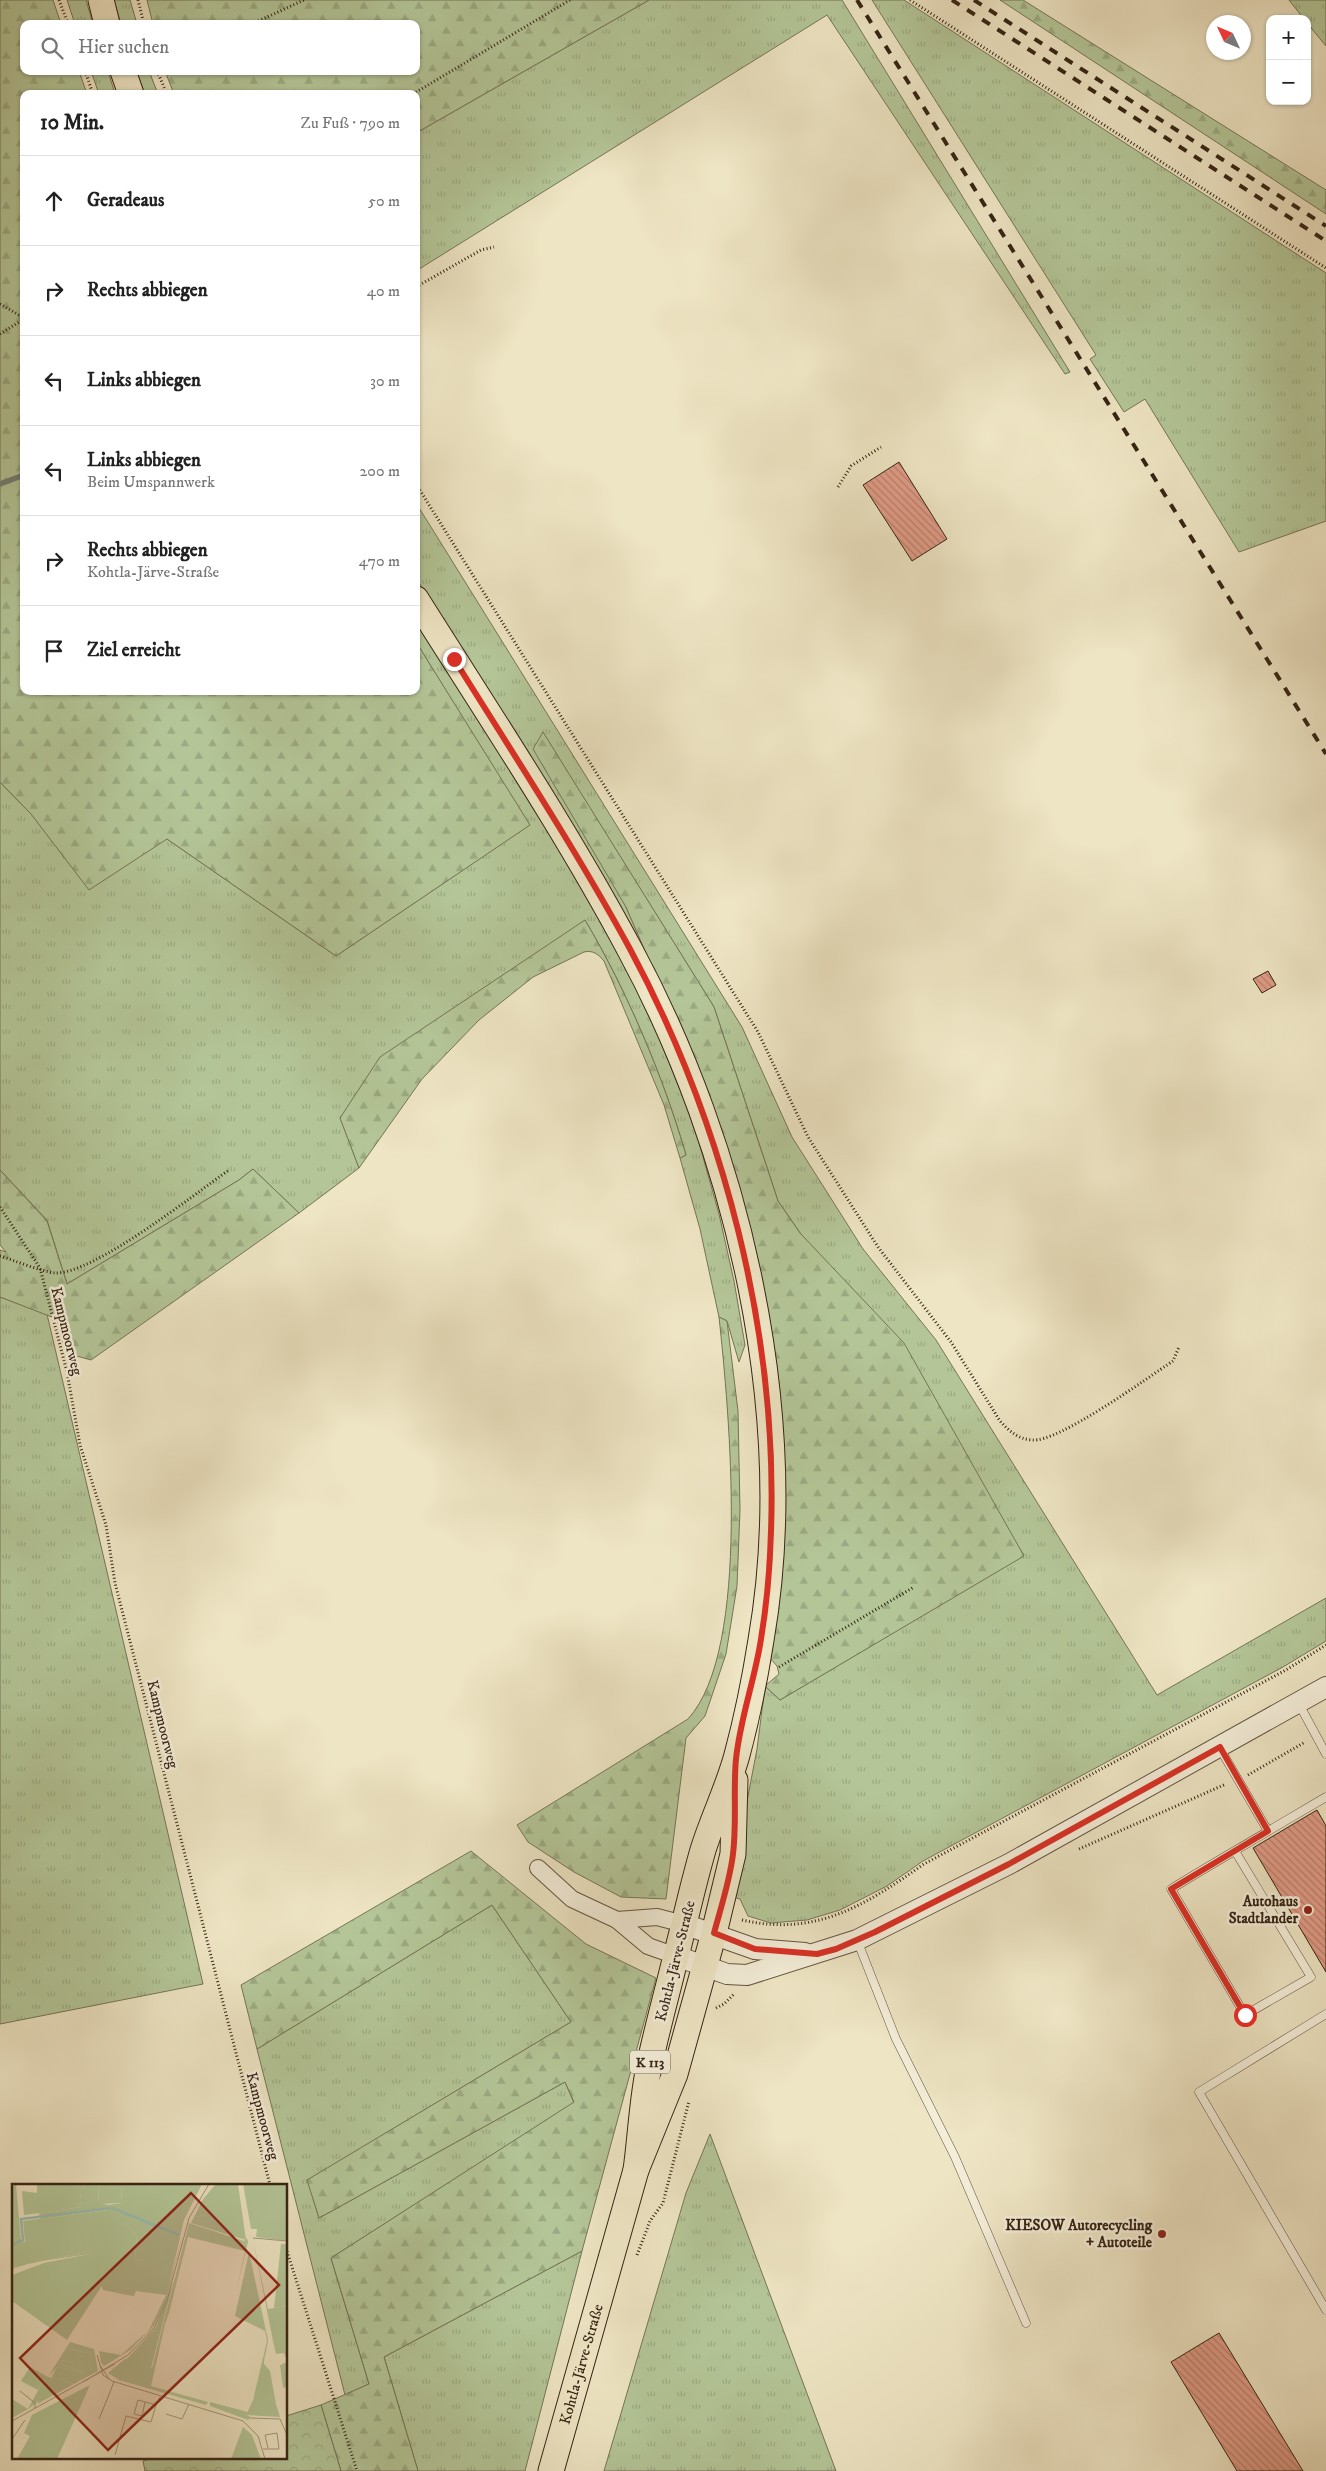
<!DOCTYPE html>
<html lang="de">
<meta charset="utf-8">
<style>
:root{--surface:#fff;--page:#f2f2f2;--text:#222;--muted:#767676;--line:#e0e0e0}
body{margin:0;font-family:"IM FELL DW Pica",serif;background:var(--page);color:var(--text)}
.controls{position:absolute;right:15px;top:15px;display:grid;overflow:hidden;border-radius:10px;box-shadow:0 1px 4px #0004}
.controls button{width:45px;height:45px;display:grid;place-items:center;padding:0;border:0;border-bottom:1px solid var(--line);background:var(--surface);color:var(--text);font:25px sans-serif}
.compass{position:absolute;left:1206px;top:15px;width:45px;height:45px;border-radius:50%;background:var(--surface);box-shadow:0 1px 4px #0004;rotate:314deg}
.stop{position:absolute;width:15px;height:15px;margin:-11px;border:4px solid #d93025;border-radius:50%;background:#fff}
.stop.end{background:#d93025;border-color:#fff;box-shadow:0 1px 5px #0008}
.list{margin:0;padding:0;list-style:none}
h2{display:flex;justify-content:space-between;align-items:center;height:65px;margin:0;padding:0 20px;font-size:21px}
h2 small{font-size:16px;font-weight:400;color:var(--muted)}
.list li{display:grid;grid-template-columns:32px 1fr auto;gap:15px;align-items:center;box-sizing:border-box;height:90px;padding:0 20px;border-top:1px solid var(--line)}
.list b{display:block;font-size:19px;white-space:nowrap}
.list p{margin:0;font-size:16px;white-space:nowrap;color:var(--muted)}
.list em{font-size:16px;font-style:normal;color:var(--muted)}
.icon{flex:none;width:28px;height:28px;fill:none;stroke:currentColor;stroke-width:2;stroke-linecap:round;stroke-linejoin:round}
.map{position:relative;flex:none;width:1326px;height:2471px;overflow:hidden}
.search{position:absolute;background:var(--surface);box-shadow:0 1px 4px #0004;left:20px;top:20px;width:400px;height:55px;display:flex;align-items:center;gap:12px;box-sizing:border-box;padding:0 18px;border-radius:10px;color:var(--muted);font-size:19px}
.panel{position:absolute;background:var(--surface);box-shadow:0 1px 4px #0004;left:20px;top:90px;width:400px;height:605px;border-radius:10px}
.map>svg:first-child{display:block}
.grass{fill:url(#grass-tufts);stroke:#757556}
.forest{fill:url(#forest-firs);stroke:#757556}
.park{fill:url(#park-crowns);stroke:#757556}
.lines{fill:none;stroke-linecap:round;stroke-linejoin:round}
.stream{stroke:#718174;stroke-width:5.5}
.building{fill:url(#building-back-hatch);stroke:#362415}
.service-casing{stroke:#645441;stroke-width:9}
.minor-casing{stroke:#645441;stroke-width:18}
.tertiary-casing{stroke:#645441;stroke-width:22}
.primary-casing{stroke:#362415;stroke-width:27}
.path{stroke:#362415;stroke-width:3;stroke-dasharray:1 2.5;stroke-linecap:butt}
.service{stroke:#f4eed9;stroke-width:8}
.minor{stroke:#f4eed9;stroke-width:16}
.tertiary{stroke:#f4eed9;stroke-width:20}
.primary{stroke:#eee5c4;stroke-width:25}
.rail{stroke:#362415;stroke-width:4;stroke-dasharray:9 9;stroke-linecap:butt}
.route{stroke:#d93025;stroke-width:6}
.poi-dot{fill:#8f2418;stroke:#f4eed9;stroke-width:2}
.labels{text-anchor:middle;stroke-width:5;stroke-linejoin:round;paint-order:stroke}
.shield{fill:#f4eed9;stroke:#6f6150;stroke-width:1}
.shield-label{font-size:14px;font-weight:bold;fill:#362415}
.street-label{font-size:15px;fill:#362415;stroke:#f4eed9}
.poi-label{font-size:15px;font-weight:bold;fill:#362415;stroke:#f4eed9;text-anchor:end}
.inset-river{fill:none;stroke:#99bfb3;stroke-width:2.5}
.inset-road{fill:none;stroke:#a4987e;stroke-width:1}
.view{fill:#8f2418;fill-opacity:0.15;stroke:#8f2418;stroke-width:2.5}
.inset-edge{fill:none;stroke:#362415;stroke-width:2.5}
</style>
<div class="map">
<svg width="1326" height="2471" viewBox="0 0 1326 2471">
<defs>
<pattern id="grass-tufts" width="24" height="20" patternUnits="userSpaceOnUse" patternTransform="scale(1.25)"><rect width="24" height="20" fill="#b4c698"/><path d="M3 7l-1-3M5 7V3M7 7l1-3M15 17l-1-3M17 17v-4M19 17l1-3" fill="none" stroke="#9baa82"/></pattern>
<pattern id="forest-firs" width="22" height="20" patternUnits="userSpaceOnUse" patternTransform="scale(1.25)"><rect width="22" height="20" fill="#b4c698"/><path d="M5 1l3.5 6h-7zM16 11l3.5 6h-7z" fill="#9baa82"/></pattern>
<pattern id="park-crowns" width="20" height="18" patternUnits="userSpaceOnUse" patternTransform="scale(1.25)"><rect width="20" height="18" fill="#b4c698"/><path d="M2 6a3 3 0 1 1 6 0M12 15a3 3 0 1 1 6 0" fill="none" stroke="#9baa82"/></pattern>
<pattern id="building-back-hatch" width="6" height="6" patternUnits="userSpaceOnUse" patternTransform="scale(1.25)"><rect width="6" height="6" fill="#e19c87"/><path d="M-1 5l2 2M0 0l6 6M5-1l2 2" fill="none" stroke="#b77f6d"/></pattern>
</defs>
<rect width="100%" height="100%" fill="#eee5c4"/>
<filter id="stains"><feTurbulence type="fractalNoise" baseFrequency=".004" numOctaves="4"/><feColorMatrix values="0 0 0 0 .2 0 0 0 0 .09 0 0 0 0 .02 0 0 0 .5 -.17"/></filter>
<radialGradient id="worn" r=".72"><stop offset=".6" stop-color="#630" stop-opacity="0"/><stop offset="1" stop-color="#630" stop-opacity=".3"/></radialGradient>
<g class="grass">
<path d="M67 0H86L93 24H75Z"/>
<path d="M114 0H130L137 24H121Z"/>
<path d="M649 0H842L1070 372 1065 374 827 15 416 271V133Z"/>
<path d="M872 0H904L1326 273V521L1239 552 1145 399 1124 412 1090 359 1096 355Z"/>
<path d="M1289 0H1326V46L1307 23V19H1304Z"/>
<path d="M91 71H108L115 94H99Z"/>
<path d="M136 71H149L158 94H144Z"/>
<path d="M416 503 742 1027 792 1137 863 1249 936 1340 1157 1695 1326 1598V1641L1283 1667 923 1861 887 1886 840 1910 807 1920 771 1923 748 1916 740 1899 729 1896 757 1749 765 1686 780 1700 1024 1555 778 1201 714 1007 543 733 626 907 652 967 549 790 416 578Z"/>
<path d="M416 620 530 801 591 905 625 964 652 1020 694 1125 719 1214 734 1281 745 1345 739 1362 727 1321 719 1317 700 1229 680 1158 686 1155C663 1076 627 991 585 920L340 1117 359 1168 299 1213 253 1169 239 1180 67 1284 47 1220 0 1170V782L31 814 167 839 336 956 529 825 416 642Z"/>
<path d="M0 1297 47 1314 203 1984 0 2024Z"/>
<path d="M492 1905 571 2022 308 2180 319 2218 565 2082 574 2103 331 2258 369 2384 345 2395 257 2049Z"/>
<path d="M710 2134 836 2471H604L686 2193Z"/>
<path d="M582 2251 525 2471H418L384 2357Z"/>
</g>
<g class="forest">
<path d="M0 0H53L61 24H24V71H79L87 94H24V691H416V642L530 825 336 956 167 839 89 890 31 814 0 782Z"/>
<path d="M147 0H649L416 133V94H174L165 71H416V24H153Z"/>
<path d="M1000 0H1023L1326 190V214Z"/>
<path d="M543 732 714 1007 778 1201 800 1233 904 1343 1024 1556 780 1700 765 1686 779 1674 777 1666 769 1657 776 1402 652 967 626 907 533 749Z"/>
<path d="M585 920C627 991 663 1076 686 1155L680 1158 664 1105 604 961C598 954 593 950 584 952L533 977 479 1020 422 1079 359 1168 340 1118 380 1057Z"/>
<path d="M253 1169 299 1213 91 1360 66 1353 57 1319 0 1297V1250L6 1252 0 1245V1170L47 1221 67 1284 239 1180Z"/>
<path d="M719 1317 727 1321 738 1411 740 1510 737 1586 726 1654 705 1716 686 1738 666 1899 621 1897 574 1872 528 1842 517 1825 688 1719C752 1649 729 1410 719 1317Z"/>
<path d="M471 1851 586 1944 656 1978 582 2251 384 2357 418 2471H341L321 2405 369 2384 331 2258 574 2102 565 2082 319 2218 307 2180 571 2022 492 1905 257 2049 241 1985Z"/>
</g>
<path class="park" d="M321 2405 341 2471H145L143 2461 155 2457H286V2416Z"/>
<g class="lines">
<path class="stream" d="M0 484 24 475"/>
</g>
<g class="building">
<path d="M899 462 947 539 912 561 863 485Z"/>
<path d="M1268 971 1276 985 1262 993 1253 979Z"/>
<path d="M1317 1810 1326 1826V1972L1253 1848Z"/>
<path d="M1219 2333 1303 2471H1237L1171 2362Z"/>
</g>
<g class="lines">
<defs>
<g id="service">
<path d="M1299 1704 1326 1754"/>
<path d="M1219 1747 1268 1831"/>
<path d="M1235 1851 1311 1977 1245 2015 1171 1889C1205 1868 1240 1848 1275 1827L1326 1797"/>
<path d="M857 1940 896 2039 955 2157 1026 2323"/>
<path d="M1326 2014 1199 2092 1326 2310"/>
</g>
<g id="minor">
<path d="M538 1868 572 1899 617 1920 648 1946 676 1956"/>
<path d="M617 1920 657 1917 684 1924"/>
</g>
<g id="tertiary">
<path d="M684 1924 755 1949 805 1953"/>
<path d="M676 1956 727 1974 747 1975 857 1940 1009 1864 1326 1687"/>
</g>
<g id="primary">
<path d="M101 0 107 24"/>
<path d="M123 71 131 94"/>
<path d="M416 599C489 715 566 830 630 950 738 1150 800 1415 761 1640 755 1678 747 1718 737 1755 728 1788 713 1818 703 1850 692 1888 684 1926 674 1964 666 1997 657 2029 650 2062 642 2097 641 2134 636 2170"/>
<path id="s1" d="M551 2471 636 2170 675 2074 714 1933 733 1854 735 1780"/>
</g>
</defs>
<use href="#service" class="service-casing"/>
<use href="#minor" class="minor-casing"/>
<use href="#tertiary" class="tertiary-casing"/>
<use href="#primary" class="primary-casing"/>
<g class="path">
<path d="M59 0 68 24"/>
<path d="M138 0 144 24"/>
<path d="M910 0 1326 268"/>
<path d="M252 24 304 0"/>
<path d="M85 71 93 94"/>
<path d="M157 71 167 94"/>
<path d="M413 94 570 0"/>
<path d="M416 287 481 250 494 247"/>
<path d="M0 304 24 318"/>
<path d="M0 334 24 319"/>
<path d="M416 484 758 1032 808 1137 878 1247 951 1342 1000 1421C1009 1431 1018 1439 1032 1440 1058 1443 1147 1378 1173 1361L1179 1347"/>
<path d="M838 487 851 466 881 447"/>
<path d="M0 1207 40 1268 67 1372 80 1445 106 1525 115 1583 270 2185"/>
<path d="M0 1256C13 1260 43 1272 55 1273 94 1274 193 1195 229 1170"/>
<path d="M779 1667 914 1587"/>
<path d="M1248 1775 1305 1742"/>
<path d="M1079 1849 1226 1784"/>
<path d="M742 1920C817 1937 865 1905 924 1864L1286 1670 1326 1645"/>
<path d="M716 2008 724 2004 735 1993"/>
<path d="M286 2248 357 2471"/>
<path d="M637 2255 650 2221 663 2203 689 2101"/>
</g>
<use href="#service" class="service"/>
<use href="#minor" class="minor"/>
<use href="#tertiary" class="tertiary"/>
<use href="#primary" class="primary"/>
<g class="rail">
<path d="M857 0 1326 754"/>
<path d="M952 0 1326 241"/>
<path d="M974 0 1326 226"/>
</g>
</g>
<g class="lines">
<path class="route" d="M454 659C514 755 576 850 630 949 724 1124 778 1333 771 1531 770 1567 767 1603 761 1639 755 1679 740 1719 736 1759 733 1790 737 1822 733 1854 730 1880 721 1907 714 1933L755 1949 817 1954 836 1949 875 1932 1009 1864 1220 1747 1268 1831 1171 1889 1245 2015"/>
</g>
<g class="poi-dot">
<circle cx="1308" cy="1910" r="5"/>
<circle cx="1162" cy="2234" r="5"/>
</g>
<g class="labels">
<rect class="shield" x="630" y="2050.5" width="40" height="23" rx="4"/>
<g class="shield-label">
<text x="650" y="2067">K 113</text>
</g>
<g class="street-label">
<text transform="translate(67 1331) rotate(76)" y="5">Kampmoorweg</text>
<text transform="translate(163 1724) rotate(76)" y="5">Kampmoorweg</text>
<text transform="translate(675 1961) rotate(-76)" y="5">Kohtla-Järve-Straße</text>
<text transform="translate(263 2116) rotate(75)" y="5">Kampmoorweg</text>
<text dy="5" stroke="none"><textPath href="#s1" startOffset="111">Kohtla-Järve-Straße</textPath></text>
</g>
<g class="poi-label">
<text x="1298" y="1906">Autohaus<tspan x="1298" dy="17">Stadtlander</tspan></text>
<text x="1152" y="2230">KIESOW Autorecycling<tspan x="1152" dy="17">+ Autoteile</tspan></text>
</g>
</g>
<g transform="translate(12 2184)">
<rect width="275" height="275" fill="#eee5c4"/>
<path d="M4 0 9 57 13 58 11 37 96 26V55L107 37 112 38 125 52 123 75 132 77 157 101 174 38 154 117 143 140 135 150 154 111 124 107 122 112 115 111V105L94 100 79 67 16 80 2 84 0 90V3ZM25 0H74L68 9 70 23 12 31 10 7 25 9ZM87 0H109L110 19 86 20ZM177 39 232 57 235 54 236 58 224 108 233 67 176 53 157 129 153 140 139 202 196 218 194 221 107 196 96 189 113 175 140 184ZM269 60H275V122L262 124ZM237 68 256 156V158L252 177V180L258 187 264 220 256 213H243L241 216 255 157 253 147 223 132ZM77 70 91 100 55 156 0 117V91L32 79ZM274 141 275 142 274 174 272 169 264 170 261 157 267 151 269 152V142ZM54 164 80 170 77 184 49 176 47 179 72 189 45 183 36 193ZM275 178V203L271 204 268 181ZM41 193 62 200 25 220 26 218ZM78 201 45 275H5L18 252 12 249 20 231ZM0 215 16 225 0 234ZM198 218 236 228 234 231 239 233 236 236 198 222ZM231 243 240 251 249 275H219Z" fill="#b4c698"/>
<path d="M74 0H87L86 19 97 21 110 19 109 0H190L172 36 157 101 135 96 132 77 123 75 125 52 112 38H107L105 57 96 56 95 26 28 35 27 29 70 23 68 9ZM204 0H226L234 56 179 39 191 15ZM231 0H275V57L244 53 245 45H239ZM241 56 256 125 275 122V142H269L271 150 261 157ZM79 67 92 92 95 70 99 72 95 99 115 105V111L91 106 77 70 31 77ZM162 96 139 184 113 177 144 143ZM136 147 130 154 118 166 92 182 89 179 87 167 109 171ZM58 158 82 165 86 187 62 200 41 193 29 215 16 225 34 192 39 194 45 183 72 189 47 179 48 176 77 183 80 170 54 164ZM243 212 256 213 264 220 268 233 234 231Z" fill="#b4c698"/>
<path d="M18 183 34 192 26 206 9 197Z" fill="#b4c698"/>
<path class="inset-river" d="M100 24 167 51M0 61 11 56 9 35 99 24"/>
<path class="inset-road" d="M241 54 275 57M85 171 91 191 100 197 231 237 246 252 253 275M88 181 97 195M71 198 116 171 142 144 155 116 177 34 197 0M8 207 23 219V224M133 218 130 232 122 230 126 216 133 218 137 219 144 221 148 213M154 230 170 235 177 220M238 234 268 235 275 251M87 235 102 198M0 237 103 180M0 255 13 236M251 265H267L265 249 253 251 256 264M103 271 114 232 139 238 144 221"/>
<path class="view" d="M179 9 267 101 96 266 8 174Z"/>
<rect width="275" height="275" class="inset-edge"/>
</g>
<rect width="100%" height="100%" filter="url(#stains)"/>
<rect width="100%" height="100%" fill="url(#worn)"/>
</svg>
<div class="controls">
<button>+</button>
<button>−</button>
</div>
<svg class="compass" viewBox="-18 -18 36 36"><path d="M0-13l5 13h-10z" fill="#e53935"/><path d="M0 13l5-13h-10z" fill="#767676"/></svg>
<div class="stop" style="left:1245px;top:2015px"></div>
<div class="stop end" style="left:454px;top:659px"></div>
<div class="search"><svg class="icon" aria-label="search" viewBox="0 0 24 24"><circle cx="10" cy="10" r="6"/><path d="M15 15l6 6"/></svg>Hier suchen</div>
<section class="panel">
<h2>10 Min.<small>Zu Fuß · 790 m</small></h2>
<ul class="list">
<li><svg class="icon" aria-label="ahead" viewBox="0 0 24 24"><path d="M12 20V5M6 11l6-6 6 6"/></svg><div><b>Geradeaus</b></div><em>50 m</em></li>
<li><svg class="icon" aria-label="right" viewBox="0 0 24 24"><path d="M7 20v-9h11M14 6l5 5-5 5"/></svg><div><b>Rechts abbiegen</b></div><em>40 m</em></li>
<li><svg class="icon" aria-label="left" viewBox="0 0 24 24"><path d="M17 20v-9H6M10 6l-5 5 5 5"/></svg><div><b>Links abbiegen</b></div><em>30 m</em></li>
<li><svg class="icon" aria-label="left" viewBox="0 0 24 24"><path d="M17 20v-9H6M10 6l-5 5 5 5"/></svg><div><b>Links abbiegen</b><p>Beim Umspannwerk</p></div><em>200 m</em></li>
<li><svg class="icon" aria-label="right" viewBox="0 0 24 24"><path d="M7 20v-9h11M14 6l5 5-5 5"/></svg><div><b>Rechts abbiegen</b><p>Kohtla-Järve-Straße</p></div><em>470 m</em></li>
<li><svg class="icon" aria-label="arrive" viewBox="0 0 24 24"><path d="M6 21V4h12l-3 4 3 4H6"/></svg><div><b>Ziel erreicht</b></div></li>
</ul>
</section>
</div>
